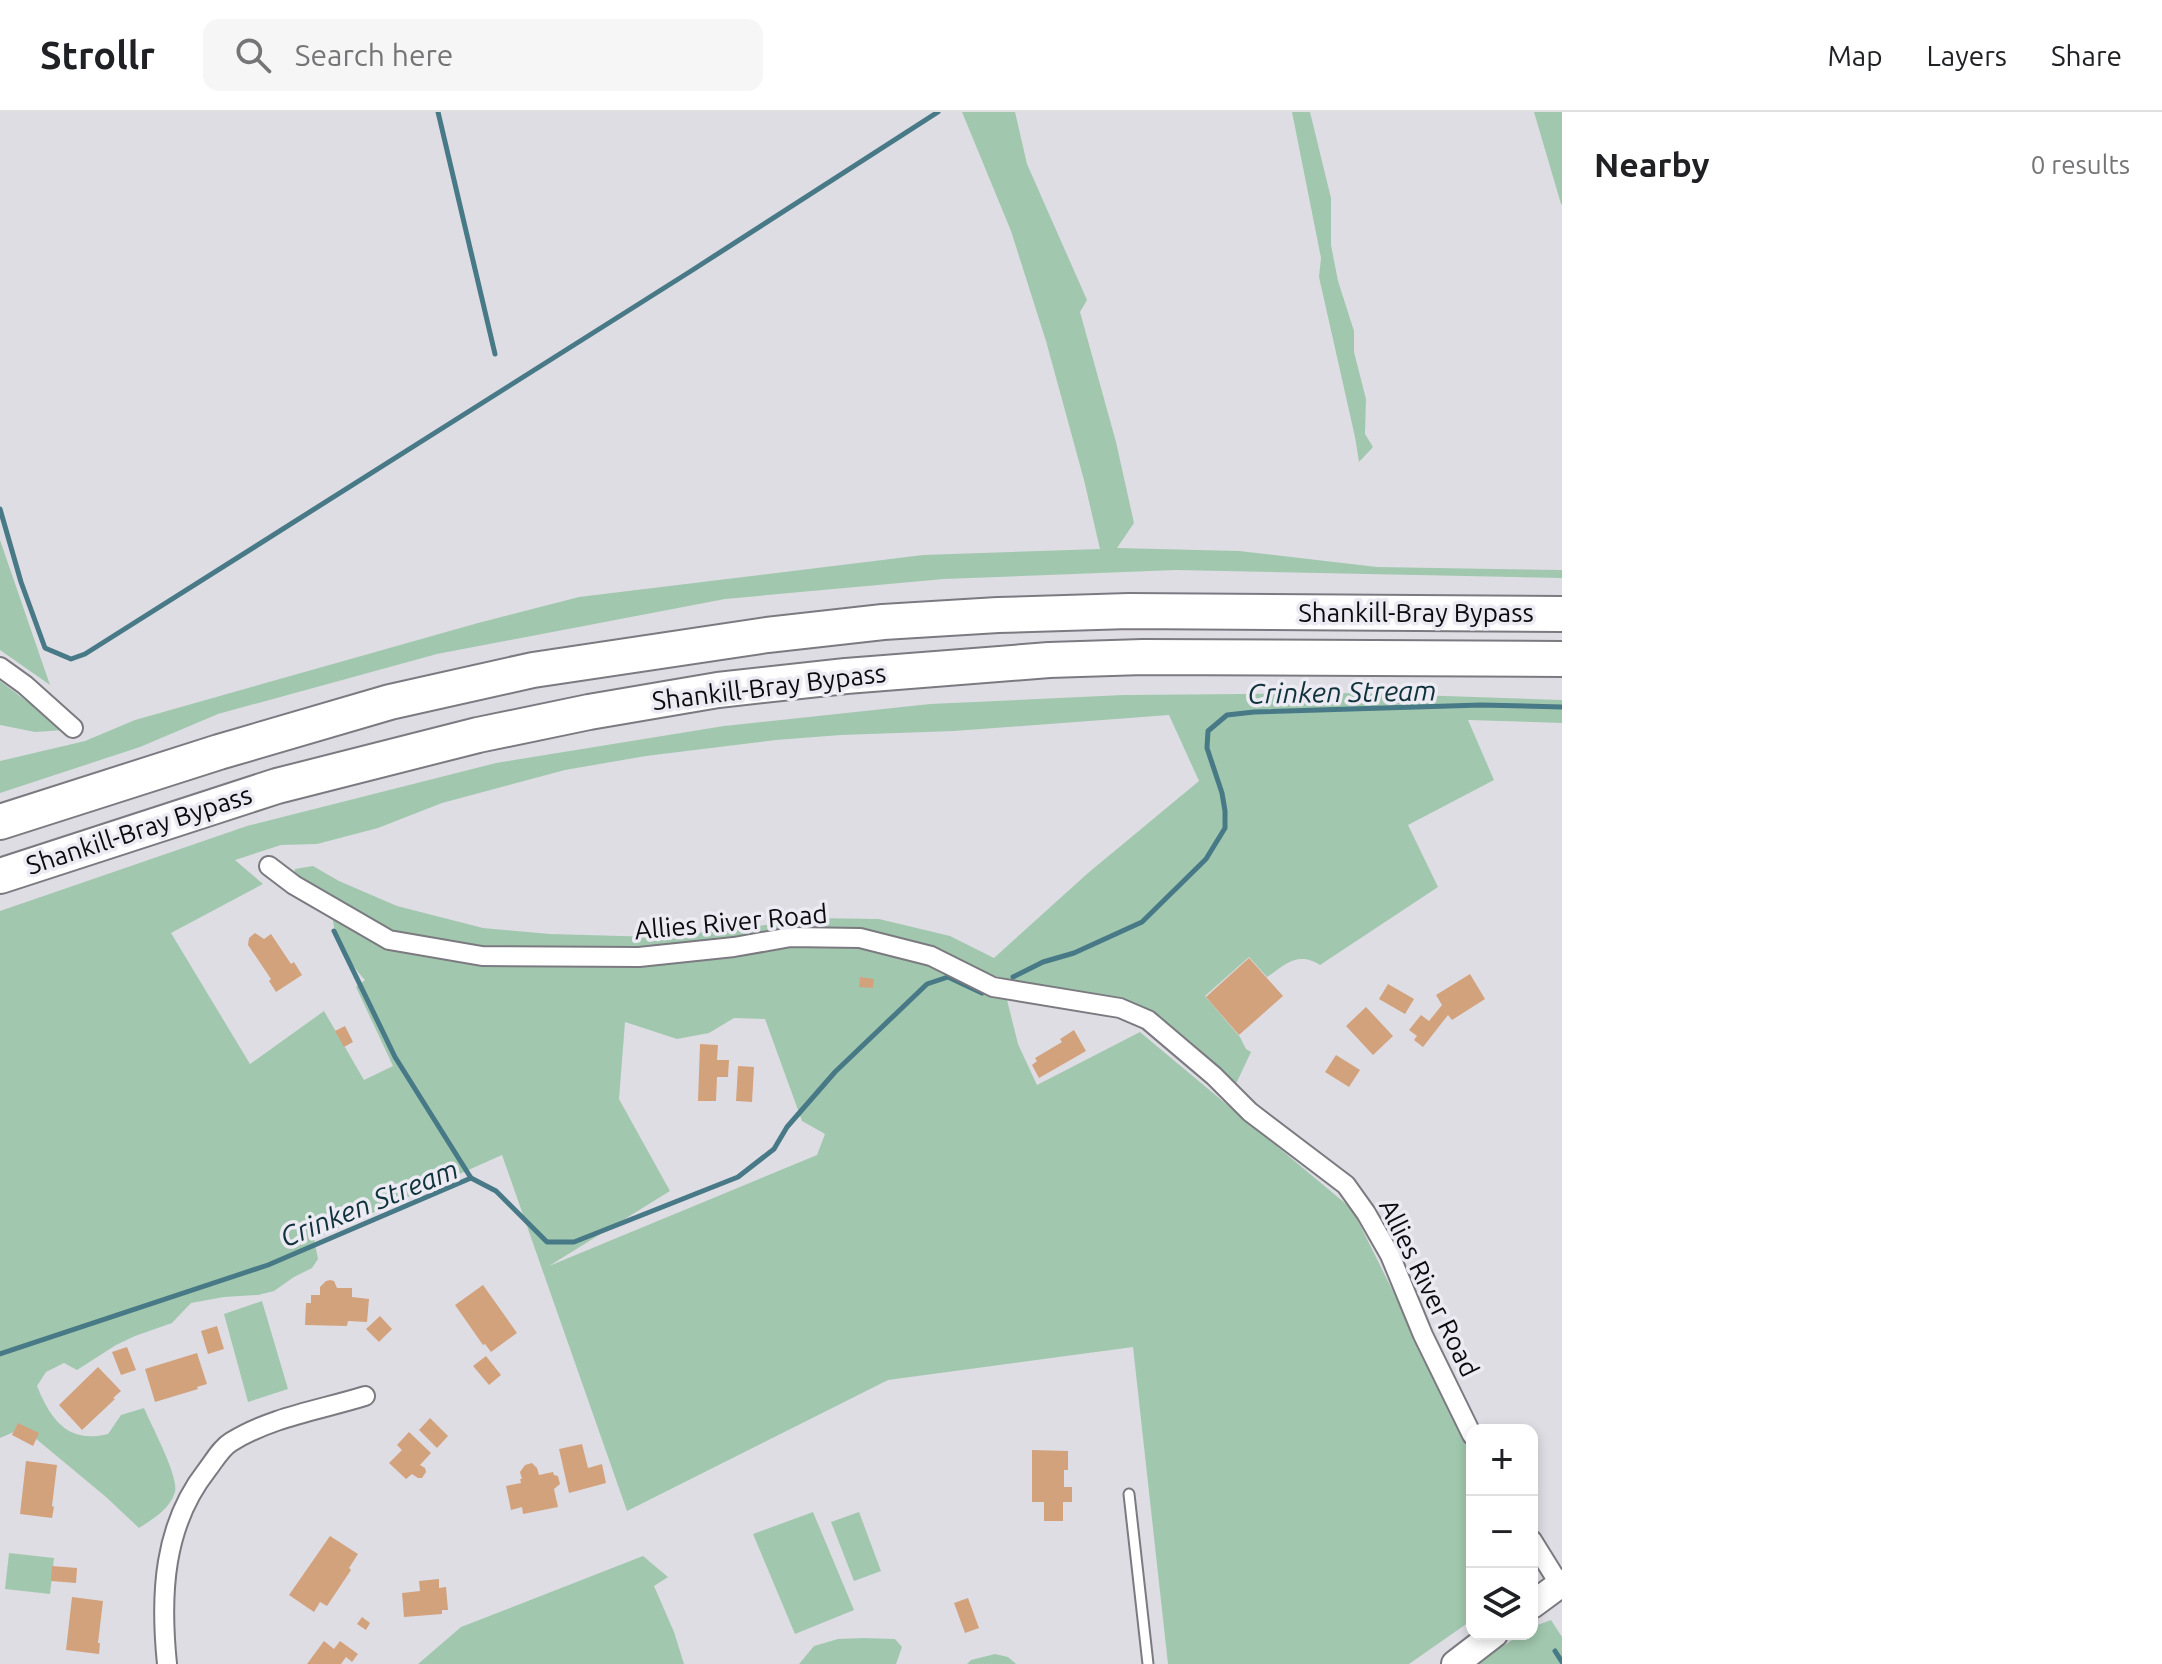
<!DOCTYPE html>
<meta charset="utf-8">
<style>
:root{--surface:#fff;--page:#f6f6f6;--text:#202124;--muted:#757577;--line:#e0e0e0}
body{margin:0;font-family:Ubuntu,sans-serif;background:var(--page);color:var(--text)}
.controls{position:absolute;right:24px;bottom:24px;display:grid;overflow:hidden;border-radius:16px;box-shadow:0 4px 12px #0003}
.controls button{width:72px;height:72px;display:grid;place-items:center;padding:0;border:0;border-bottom:2px solid var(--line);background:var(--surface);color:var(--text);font:40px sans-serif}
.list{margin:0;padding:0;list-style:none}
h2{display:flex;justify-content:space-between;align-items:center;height:104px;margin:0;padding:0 32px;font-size:34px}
h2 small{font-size:26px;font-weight:400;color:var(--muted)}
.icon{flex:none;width:44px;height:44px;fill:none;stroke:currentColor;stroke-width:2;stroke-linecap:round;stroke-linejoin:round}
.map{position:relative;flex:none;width:1562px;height:1552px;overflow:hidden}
header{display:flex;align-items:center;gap:48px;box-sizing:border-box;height:112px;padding:0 40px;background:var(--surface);border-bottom:2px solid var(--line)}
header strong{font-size:38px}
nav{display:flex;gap:44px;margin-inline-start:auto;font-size:28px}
.search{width:560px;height:72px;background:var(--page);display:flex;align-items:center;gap:20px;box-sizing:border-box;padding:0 28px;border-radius:16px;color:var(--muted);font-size:30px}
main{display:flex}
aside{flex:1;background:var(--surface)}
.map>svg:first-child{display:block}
.green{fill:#a1c8ae;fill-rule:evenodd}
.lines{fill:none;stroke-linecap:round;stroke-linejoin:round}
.stream{stroke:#487987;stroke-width:5}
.building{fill:#d2a27d}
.lane-casing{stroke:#7c7a81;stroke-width:13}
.street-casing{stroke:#7c7a81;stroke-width:22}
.secondary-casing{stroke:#7c7a81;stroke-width:30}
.highway-casing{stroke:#7c7a81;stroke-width:38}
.lane{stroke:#fff;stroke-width:9}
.street{stroke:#fff;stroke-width:18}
.secondary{stroke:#fff;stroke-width:26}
.highway{stroke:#fff;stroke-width:34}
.labels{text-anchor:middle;stroke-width:7;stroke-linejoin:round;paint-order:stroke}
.street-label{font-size:26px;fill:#0c0b0e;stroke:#eceaf2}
.water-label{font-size:28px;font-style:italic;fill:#0f323b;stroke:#eceaf2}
</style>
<header>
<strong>Strollr</strong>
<div class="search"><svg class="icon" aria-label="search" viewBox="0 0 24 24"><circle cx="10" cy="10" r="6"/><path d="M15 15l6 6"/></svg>Search here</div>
<nav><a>Map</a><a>Layers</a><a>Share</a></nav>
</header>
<main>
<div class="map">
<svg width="1562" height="1552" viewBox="0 0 1562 1552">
<rect width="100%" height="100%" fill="#dfdde4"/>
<g class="green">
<path d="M962 0H1015L1027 52 1087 188 1080 200 1116 330 1134 411 1117 436 1239 439 1377 455 1562 458V466L1176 458 944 467 725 487 437 542 218 602 140 635 0 681V649L85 629 135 608 478 511 579 485 923 443 1100 437 1084 368 1046 229 1011 119Z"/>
<path d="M1292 0H1310L1331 86V133L1338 169 1354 219V240L1366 287 1365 322 1373 335 1359 350 1355 325 1319 165 1321 146Z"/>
<path d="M1534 0H1562V93L1561 92Z"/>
<path d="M0 428 50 573 0 538Z"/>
<path d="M0 569 65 618 35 620 0 613Z"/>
<path d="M1357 581 1562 588V611L1468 608 1494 668 1408 713 1438 775 1320 853C1298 839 1286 852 1267 865L1249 845 1205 884 1240 925 1246 937 1251 940 1235 974C1196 932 1152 889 1093 881 1058 876 1023 875 990 862L977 871 1006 884 1018 932 1037 973 1140 920 1352 1097 1472 1338V1508L1409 1552H1168L1133 1235 888 1268 627 1399 502 1043 314 1127 318 1147 312 1156 294 1165 274 1179 258 1183 224 1185 191 1191 172 1211 135 1224 116 1233 77 1258 64 1251 46 1260 37 1274C51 1308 68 1332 108 1322L121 1303 144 1296C151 1313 179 1364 175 1380 170 1397 153 1407 139 1416L106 1385 23 1316 0 1326V799L247 714 496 651 724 614 930 592 1123 583ZM1169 603 1199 669 1088 761 994 846 950 824 879 807 810 806 753 815 658 825 550 822 483 816 397 794 339 769 313 754 295 757 293 767 333 790C329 821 345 845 365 868L356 875 393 954 364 968 324 899 250 952 171 821 263 772 235 748 281 733 317 732 378 716 442 691 565 658 646 644 776 628 841 623 954 619ZM734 906 765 907 802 1009 825 1022 817 1043 549 1154 670 1079 619 987 625 910 677 927 709 921Z"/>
<path d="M262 1189 288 1277 248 1290 224 1202Z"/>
<path d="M813 1400 854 1498 795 1522 753 1422Z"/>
<path d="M859 1400 881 1459 854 1469 831 1410Z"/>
<path d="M9 1441 54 1446 50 1482 5 1477Z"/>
<path d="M643 1444 668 1465 654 1474 674 1520 684 1552H418L461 1515Z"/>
<path d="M1551 1508 1562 1525V1552H1477L1521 1522H1532V1515Z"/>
<path d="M864 1526 895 1527 902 1535 896 1552H799L814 1534 838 1527Z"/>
<path d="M995 1542 1008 1545 1016 1552H967L971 1548Z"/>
</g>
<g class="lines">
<g class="stream">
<path d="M438 0 495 242"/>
<path d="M0 397 21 470 45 536 71 547 85 542 691 159 938 0"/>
<path d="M334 819 395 945 471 1066"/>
<path d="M1013 865 1043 850 1074 841 1142 810 1206 747 1225 716V699L1222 681 1207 636 1208 619 1227 603 1254 600 1481 593 1562 595"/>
<path d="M0 1242 268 1153 471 1066 496 1079 547 1130H574L738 1065 774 1037 787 1015 835 960 927 872 948 865 982 881"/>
<path d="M1555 1539 1562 1550"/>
</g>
</g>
<g class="building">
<path d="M255 821 264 827 271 822 291 852 294 850 302 863 276 880 269 869 271 867 248 833 249 826Z"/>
<path d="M1249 846 1283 884 1239 923 1206 885Z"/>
<path d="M1470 862 1485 887 1452 908 1448 903 1423 935 1414 928 1417 924 1409 918 1421 903 1429 909 1442 893 1436 883Z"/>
<path d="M860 865 874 867 873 876 859 875Z"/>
<path d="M1388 872 1414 887 1405 902 1379 887Z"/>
<path d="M1366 895 1393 924 1373 943 1346 914Z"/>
<path d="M345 914 353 930 344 935 335 919Z"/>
<path d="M1074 918 1086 939 1039 966 1032 953 1037 949 1035 946 1062 930 1060 927Z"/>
<path d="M700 932 718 933 717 948H729L728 965H717L716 989H698Z"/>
<path d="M1336 943 1360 958 1349 975 1325 960Z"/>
<path d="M738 954 754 955 752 990 736 989Z"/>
<path d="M330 1168 334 1169 337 1176H352V1185L369 1187 367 1210 348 1209 347 1214 305 1213 306 1191H311V1183H320V1175L326 1169Z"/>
<path d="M483 1173 517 1221 491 1240 485 1232 483 1233 455 1193Z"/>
<path d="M380 1204 392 1217 379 1230 366 1217Z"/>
<path d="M217 1214 224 1237 208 1242 201 1219Z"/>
<path d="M127 1235 136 1258 121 1263 112 1240Z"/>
<path d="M197 1241 207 1272 197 1275 198 1277 155 1290 145 1257Z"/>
<path d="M486 1244 501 1263 489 1273 473 1254Z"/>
<path d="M98 1255 121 1279 113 1286 115 1287 82 1318 59 1293Z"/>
<path d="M430 1306 448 1324 437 1336 419 1318Z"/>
<path d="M18 1311 39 1321 33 1334 12 1323Z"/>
<path d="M409 1320 431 1341 420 1353 425 1356 426 1360 422 1366H418L412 1362 406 1367 389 1351 402 1338 397 1333Z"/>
<path d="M582 1332 588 1356 602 1352 606 1371 569 1381 559 1337Z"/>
<path d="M1032 1338 1068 1339V1358H1064V1375H1072V1390H1063V1409H1044V1390H1032Z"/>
<path d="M26 1349 57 1353 52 1394 54 1395 52 1406 20 1402Z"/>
<path d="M532 1351 537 1356 539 1363 553 1360 554 1363 558 1364 560 1372 554 1377 558 1395 523 1402 522 1395 511 1398 506 1374 521 1371 520 1367H522L520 1360 525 1353Z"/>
<path d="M330 1424 358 1442 349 1456 351 1458 327 1494 320 1490 314 1500 289 1483Z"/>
<path d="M52 1454 77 1456 76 1471 51 1469Z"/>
<path d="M439 1467V1476L446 1475 448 1498H442V1502L404 1505 402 1481 420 1479 419 1469Z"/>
<path d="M72 1485 103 1489 98 1531H100L99 1542 66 1538Z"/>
<path d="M968 1486 979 1516 965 1521 954 1491Z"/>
<path d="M362 1505 370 1511 366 1518 357 1512Z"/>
<path d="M324 1529 334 1537 340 1529 358 1542 352 1550 346 1545 341 1552H307Z"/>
</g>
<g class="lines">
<defs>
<path id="lane" d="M1129 1382 1148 1552"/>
<g id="street">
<path d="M0 555 25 573 73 616"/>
<path d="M269 754 294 773 389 828 482 844 639 845 734 835 791 825 860 826 931 844 993 875 1120 896 1148 908 1214 964 1250 1000 1346 1073 1366 1101 1390 1143 1423 1223 1472 1323"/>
<path d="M1532 1428 1560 1473"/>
<path d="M167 1552C160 1483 163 1414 207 1358 214 1349 221 1336 231 1330 271 1305 320 1298 365 1284"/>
</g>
<g id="secondary">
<path d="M1532 1493 1562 1471"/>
<path d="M1455 1552 1494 1522"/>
</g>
<g id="highway">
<path d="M0 710 219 640 390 590 533 558 767 523 883 510 998 503 1129 499 1562 502"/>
<path d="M0 764 277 674 478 623 589 600 718 578 846 564 1049 548 1143 545 1562 547"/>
</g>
</defs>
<use href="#lane" class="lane-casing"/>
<use href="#street" class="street-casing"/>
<use href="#secondary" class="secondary-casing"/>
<use href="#highway" class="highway-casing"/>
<use href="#lane" class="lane"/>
<use href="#street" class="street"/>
<use href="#secondary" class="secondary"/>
<use href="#highway" class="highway"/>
</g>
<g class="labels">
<g class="street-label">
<text x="1416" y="510">Shankill-Bray Bypass</text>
<text transform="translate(769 575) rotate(-7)" y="9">Shankill-Bray Bypass</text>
<text transform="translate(139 718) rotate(-18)" y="9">Shankill-Bray Bypass</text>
<text transform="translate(731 810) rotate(-5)" y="9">Allies River Road</text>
<text transform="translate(1429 1176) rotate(64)" y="9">Allies River Road</text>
</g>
<g class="water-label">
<text transform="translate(1342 580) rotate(-1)" y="10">Crinken Stream</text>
<text transform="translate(369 1091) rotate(-22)" y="10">Crinken Stream</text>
</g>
</g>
</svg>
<div class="controls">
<button>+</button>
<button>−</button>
<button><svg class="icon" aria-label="layers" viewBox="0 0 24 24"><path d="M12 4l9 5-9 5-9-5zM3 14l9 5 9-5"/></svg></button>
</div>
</div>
<aside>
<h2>Nearby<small>0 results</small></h2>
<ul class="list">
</ul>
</aside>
</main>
